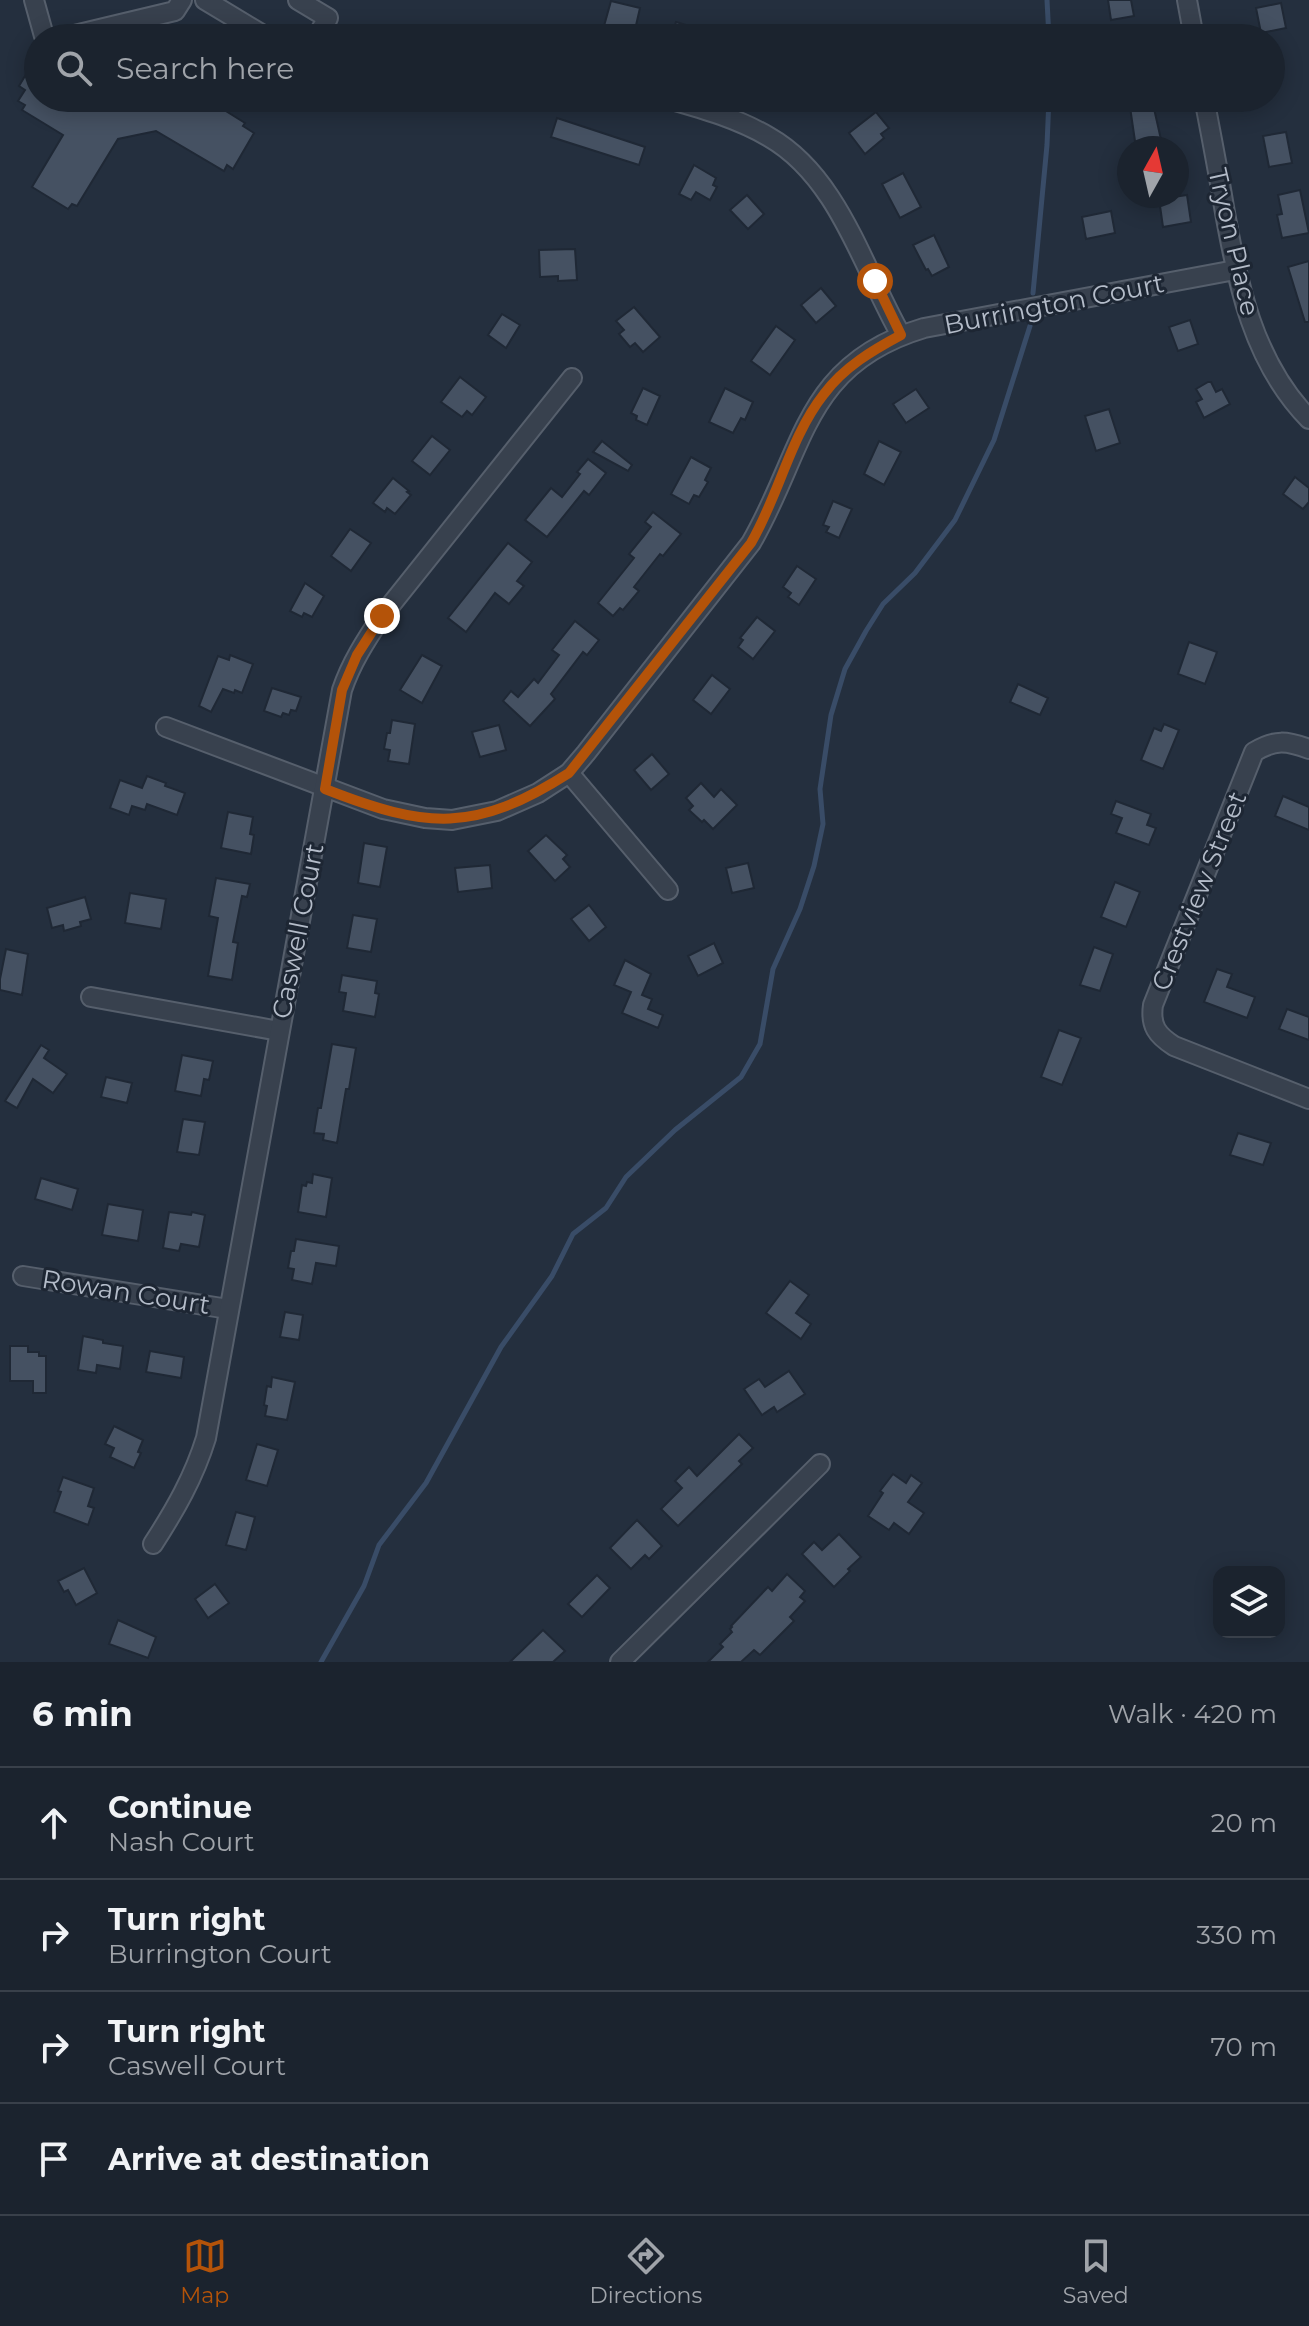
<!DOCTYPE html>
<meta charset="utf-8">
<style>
:root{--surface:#1b232e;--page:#282f3a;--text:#f1f3f6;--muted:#a0a4aa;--line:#39404a;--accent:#b45309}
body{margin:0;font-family:Montserrat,sans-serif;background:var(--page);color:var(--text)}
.controls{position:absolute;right:24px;bottom:24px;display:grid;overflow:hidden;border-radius:16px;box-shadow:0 4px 20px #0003}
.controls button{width:72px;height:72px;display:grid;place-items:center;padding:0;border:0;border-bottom:2px solid var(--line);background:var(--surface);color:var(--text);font:40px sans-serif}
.compass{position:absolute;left:1117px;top:136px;width:72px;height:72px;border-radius:50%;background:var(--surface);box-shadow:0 4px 20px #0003;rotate:8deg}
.stop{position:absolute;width:24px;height:24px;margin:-18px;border:6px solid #b45309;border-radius:50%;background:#fff}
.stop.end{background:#b45309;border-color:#fff;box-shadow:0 2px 8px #0008}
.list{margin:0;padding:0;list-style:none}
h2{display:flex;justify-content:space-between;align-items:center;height:104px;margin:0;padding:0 32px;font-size:34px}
h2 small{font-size:26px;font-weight:400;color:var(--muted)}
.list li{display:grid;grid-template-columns:52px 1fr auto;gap:24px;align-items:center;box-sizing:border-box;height:112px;padding:0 32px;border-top:2px solid var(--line)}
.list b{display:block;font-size:30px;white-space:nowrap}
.list p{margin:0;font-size:26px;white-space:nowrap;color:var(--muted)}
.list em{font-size:26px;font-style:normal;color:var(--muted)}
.icon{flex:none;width:44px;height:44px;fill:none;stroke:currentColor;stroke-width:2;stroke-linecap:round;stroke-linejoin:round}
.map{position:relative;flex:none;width:1309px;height:1662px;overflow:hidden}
.search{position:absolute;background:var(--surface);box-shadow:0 4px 20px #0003;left:24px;right:24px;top:24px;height:88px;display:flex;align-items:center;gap:20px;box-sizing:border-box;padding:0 28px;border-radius:44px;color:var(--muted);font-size:30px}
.sheet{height:552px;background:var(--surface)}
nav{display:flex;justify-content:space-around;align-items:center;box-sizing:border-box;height:112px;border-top:2px solid var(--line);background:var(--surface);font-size:22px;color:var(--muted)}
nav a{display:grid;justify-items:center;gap:4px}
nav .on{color:var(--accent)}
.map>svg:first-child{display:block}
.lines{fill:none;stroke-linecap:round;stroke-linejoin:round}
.stream{stroke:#394c67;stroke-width:5}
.building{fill:#455162;stroke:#1f2835;stroke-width:2}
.minor-casing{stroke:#565f6c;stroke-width:22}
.minor{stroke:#38414e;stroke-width:18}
.route{stroke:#b45309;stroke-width:10}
.labels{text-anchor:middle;stroke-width:6;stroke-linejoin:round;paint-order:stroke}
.street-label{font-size:26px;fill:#b4bcc9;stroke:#1d2633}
</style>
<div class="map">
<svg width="1309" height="1662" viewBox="0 0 1309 1662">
<rect width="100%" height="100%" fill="#242f3e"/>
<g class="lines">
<g class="stream">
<path d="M1047 0 1049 38"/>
<path d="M1033 293 1047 145 1049 98"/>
<path d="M321 1662 364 1586 379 1545 426 1483 501 1347 552 1276 573 1234 606 1208 626 1177 675 1130 741 1077 760 1044 773 969 800 909 814 866 823 824 820 789 831 715 845 669 866 631 883 604 915 573 955 520 994 440 1030 326"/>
</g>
</g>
<g class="building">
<path d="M1108 0H1131L1134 16 1111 20Z"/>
<path d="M611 1 640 8 634 34 604 26Z"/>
<path d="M1281 3 1286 28 1261 33 1256 8Z"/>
<path d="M676 22 719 35V38H681L672 35Z"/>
<path d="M38 69V98H205L245 123 243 126 254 133 233 169 227 165 224 171 156 131 118 139 77 206 72 204 68 209 32 187 63 135 22 110 25 105 18 101 25 90 19 86 28 71 34 76Z"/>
<path d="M1153 104 1162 144 1136 148 1130 107Z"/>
<path d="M876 112 889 128 881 134 884 138 865 154 849 133Z"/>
<path d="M557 118 645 147 639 165 551 137Z"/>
<path d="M1286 132 1292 163 1269 167 1263 136Z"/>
<path d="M694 165 716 178 713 185 717 187 710 200 696 192 691 200 679 194Z"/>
<path d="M903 173 921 207 900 218 882 184Z"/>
<path d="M1300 190 1309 233 1282 238 1277 215 1282 214 1278 195Z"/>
<path d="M747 195 764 214 748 229 730 210Z"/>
<path d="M1187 195 1191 222 1163 227 1159 199Z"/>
<path d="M1111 211 1115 233 1086 239 1082 217Z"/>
<path d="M934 235 949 267 932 276 928 269 926 270 913 245Z"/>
<path d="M575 249 577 280 558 281V276L540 277 539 250Z"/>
<path d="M1309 261V322H1305L1288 267Z"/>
<path d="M821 288 836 306 816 323 801 305Z"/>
<path d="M634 307 660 337 643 352 635 343 630 347 619 334 624 330 616 321Z"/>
<path d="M502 314 520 325 506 348 488 335Z"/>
<path d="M1190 320 1198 344 1178 351 1169 327Z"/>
<path d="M776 326 795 340 770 375 751 361Z"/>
<path d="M460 377 486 397 472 415 467 411 462 417 441 402Z"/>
<path d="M1208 382H1211L1216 392 1222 389 1230 404 1204 418 1196 402 1202 399 1196 389Z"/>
<path d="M643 388 660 396 647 425 636 420 637 416 631 413Z"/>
<path d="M725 388 753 402 745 420 741 418 733 433 709 422Z"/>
<path d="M916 389 929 408 906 423 893 404Z"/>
<path d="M1109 409 1120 443 1096 451 1085 416Z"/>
<path d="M432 436 450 450 430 475 412 461Z"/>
<path d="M602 441 632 465 628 471 593 452Z"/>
<path d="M879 441 901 452 884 485 864 474Z"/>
<path d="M691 457 711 468 705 480 708 482 699 497 694 495 689 504 671 494Z"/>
<path d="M588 459 606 473 589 495 584 491 547 537 525 520 551 488 562 497 580 474 577 472Z"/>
<path d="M1295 477 1309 488V502L1303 509 1283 494Z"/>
<path d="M393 478 409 491 407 492 411 495 395 514 387 508 385 512 373 503Z"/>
<path d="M833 501 852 509 839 538 826 532 829 527 823 525Z"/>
<path d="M653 512 681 534 663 556 660 554 634 587 639 591 623 610 620 608 613 616 598 603 634 558 629 554 651 527 645 522Z"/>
<path d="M350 529 371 543 351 571 331 556Z"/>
<path d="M508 543 532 562 517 581 524 586 509 604 495 593 466 632 448 618Z"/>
<path d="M797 566 816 579 799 605 788 597 791 593 783 587Z"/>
<path d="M305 583 324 596 312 617 304 613 302 617 290 611Z"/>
<path d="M757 617 775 631 753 659 738 647 743 640 740 638Z"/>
<path d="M575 621 599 640 587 655 583 652 551 694 555 699 530 726 503 701 511 691 518 697 534 679 538 683 559 655 552 650Z"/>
<path d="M1189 642 1217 652 1205 684 1178 674Z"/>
<path d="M230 655 253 664 242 693 235 690 234 693 223 689 211 712 199 706 218 656 229 660Z"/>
<path d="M422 655 442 666 422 703 400 690Z"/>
<path d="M712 675 730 689 711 714 693 700Z"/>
<path d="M1018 684 1048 698 1040 715 1010 702Z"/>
<path d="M272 688 301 697 296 711 291 710 289 715 283 713 281 717 264 711Z"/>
<path d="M392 720 415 724 409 764 388 761 390 750 384 749 387 733H390Z"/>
<path d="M1164 724 1179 730 1163 769 1141 760 1154 728 1161 731Z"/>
<path d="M499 725 506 750 480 757 472 732Z"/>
<path d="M652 754 669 774 651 790 634 770Z"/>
<path d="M147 776 166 783 165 786 185 793 177 815 147 804 145 810 132 806 129 815 110 808 120 780 142 788Z"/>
<path d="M701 783 714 797 721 789 737 805 713 829 704 820 702 822 689 810 693 806 686 798Z"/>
<path d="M1283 796 1309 807V830L1275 816Z"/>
<path d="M1116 801 1151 814 1147 825 1156 828 1149 845 1116 833 1122 818 1111 814Z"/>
<path d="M228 812 253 817 250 834 254 835 251 854 221 848Z"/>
<path d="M546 835 567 855 563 859 570 867 555 881 528 851Z"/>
<path d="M364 843 387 847 380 887 358 883Z"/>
<path d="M748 863 754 888 732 893 726 868Z"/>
<path d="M490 865 492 888 458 892 455 868Z"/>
<path d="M216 878 250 884 247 897 242 896 233 942 238 943 232 980 208 976 218 918 209 916Z"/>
<path d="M1115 882 1140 892 1126 927 1101 917Z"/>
<path d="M130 893 166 899 161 929 125 923Z"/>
<path d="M85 897 91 919 80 922 81 926 64 931 63 925 52 928 47 908Z"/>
<path d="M589 905 606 927 589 941 571 919Z"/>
<path d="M353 915 377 919 371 952 347 948Z"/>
<path d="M714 943 723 963 698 976 688 956Z"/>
<path d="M1094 947 1113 954 1100 991 1080 985Z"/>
<path d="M6 949 28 954 22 995 0 990V979Z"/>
<path d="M625 960 651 974 642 995 652 999 648 1009 663 1015 658 1028 622 1013 631 992 614 985Z"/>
<path d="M1217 969 1232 974 1227 987 1255 997 1247 1018 1204 1002Z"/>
<path d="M342 975 377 981 375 993 379 994 375 1017 343 1011 346 993 339 992Z"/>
<path d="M1287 1009 1309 1017V1040L1279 1029Z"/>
<path d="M1059 1030 1081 1038 1062 1085 1041 1077Z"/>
<path d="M332 1044 356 1048 349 1089H346L337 1143 323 1140 324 1134 314 1133 318 1108H321Z"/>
<path d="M41 1045 49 1050 44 1058 67 1074 53 1093 33 1079 17 1108 5 1101Z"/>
<path d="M182 1055 213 1061 209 1080 204 1079 201 1096 175 1091Z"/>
<path d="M106 1077 132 1083 127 1103 101 1097Z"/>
<path d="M183 1119 205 1122 199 1155 177 1152Z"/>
<path d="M1238 1133 1271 1143 1263 1165 1230 1155Z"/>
<path d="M313 1174 332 1178 326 1217 298 1212 302 1185 306 1186 307 1182 312 1183Z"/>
<path d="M41 1178 78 1189 72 1210 35 1199Z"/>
<path d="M108 1204 143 1210 138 1241 102 1235Z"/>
<path d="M169 1212 191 1215 192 1212 205 1215 199 1247 181 1244 179 1251 163 1248Z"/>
<path d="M296 1239 339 1246 336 1266 316 1263 312 1284 292 1280 294 1269 288 1268 291 1251H294Z"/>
<path d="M790 1281 809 1295 796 1313 811 1324 801 1339 766 1313Z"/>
<path d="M285 1312 303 1315 299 1340 280 1337Z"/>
<path d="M83 1336 103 1340V1343L123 1346 120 1369 97 1365 96 1373 78 1370Z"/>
<path d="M10 1346H28V1352H39V1356H46V1393H33V1381H10Z"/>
<path d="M150 1351 184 1357 181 1378 146 1372Z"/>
<path d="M789 1371 805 1394 777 1412 774 1407 762 1415 744 1389 759 1379 765 1387Z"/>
<path d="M272 1377 295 1382 287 1420 265 1416 267 1406 264 1405 267 1386 271 1387Z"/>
<path d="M114 1426 143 1440 138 1452 141 1453 134 1468 110 1457 114 1448 105 1444Z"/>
<path d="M739 1434 753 1448 739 1461 742 1464 678 1526 661 1509 682 1488 675 1481 689 1467 697 1476Z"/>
<path d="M257 1444 278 1450 267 1486 246 1480Z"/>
<path d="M893 1474 906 1483 911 1475 922 1483 908 1502 924 1513 909 1534 894 1523 889 1530 868 1516 883 1493 880 1491Z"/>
<path d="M63 1477 94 1488 88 1506 94 1508 88 1525 54 1512 61 1492 58 1491Z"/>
<path d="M236 1512 255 1517 246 1550 226 1545Z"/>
<path d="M637 1520 662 1546 649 1559 645 1555 631 1569 610 1548Z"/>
<path d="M839 1534 861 1557 848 1569 850 1571 834 1587 802 1554 814 1542 822 1550Z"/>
<path d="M84 1568 97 1593 76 1605 68 1590 64 1592 58 1581Z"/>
<path d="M787 1574 805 1591 800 1597 805 1601 790 1617 794 1621 760 1655 754 1650 741 1662H708L723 1647 720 1644 732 1632 730 1629 732 1627 731 1626 768 1587 772 1591Z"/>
<path d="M597 1575 610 1588 582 1617 568 1604Z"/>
<path d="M215 1584 229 1603 208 1618 195 1599Z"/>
<path d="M118 1620 156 1637 148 1658 109 1644Z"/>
<path d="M543 1630 565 1651 553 1662H510Z"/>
</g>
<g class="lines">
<defs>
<g id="minor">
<path d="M34 0 44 36 47 38"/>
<path d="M205 0 268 38"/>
<path d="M298 0 328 18 316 38"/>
<path d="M1187 0 1194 38"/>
<path d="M62 38 175 11 182 0"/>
<path d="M665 98C700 108 737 118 769 137 839 177 863 269 901 335"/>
<path d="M1204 98C1211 134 1218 170 1224 207 1237 282 1253 362 1309 419"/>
<path d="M166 727 383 809 425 818 452 820 497 811 538 793 569 773 586 753 751 543C805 450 803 364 924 328L1235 270"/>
<path d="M1309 749C1287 741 1275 739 1254 752L1153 1005C1150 1026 1157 1035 1174 1046L1309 1099"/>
<path d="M569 773 668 890"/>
<path d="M91 997 279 1031"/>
<path d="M23 1276 228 1309"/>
<path d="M153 1544C175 1510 194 1477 206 1438L342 690C351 663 366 640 382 616L572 378"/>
<path d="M620 1662 820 1464"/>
</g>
</defs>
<use href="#minor" class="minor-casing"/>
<use href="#minor" class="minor"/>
</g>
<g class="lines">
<path class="route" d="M382 616 357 655 342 690 325 789C427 829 475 833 569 773L751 543C779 495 790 437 824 394 844 367 873 350 901 335L875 281"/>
</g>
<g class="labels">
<g class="street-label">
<text transform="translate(1234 242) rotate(77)" y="9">Tryon Place</text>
<text transform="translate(1054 304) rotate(-11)" y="9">Burrington Court</text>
<text transform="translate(1199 891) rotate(-68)" y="9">Crestview Street</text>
<text transform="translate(298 931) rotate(-79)" y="9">Caswell Court</text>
<text transform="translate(126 1292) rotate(9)" y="9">Rowan Court</text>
</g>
</g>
</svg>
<div class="controls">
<button><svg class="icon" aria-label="layers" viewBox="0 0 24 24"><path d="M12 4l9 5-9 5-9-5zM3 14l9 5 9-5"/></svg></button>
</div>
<svg class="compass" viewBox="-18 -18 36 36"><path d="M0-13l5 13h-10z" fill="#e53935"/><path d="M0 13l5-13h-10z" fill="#a0a4aa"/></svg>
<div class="stop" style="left:875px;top:281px"></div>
<div class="stop end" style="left:382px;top:616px"></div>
<div class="search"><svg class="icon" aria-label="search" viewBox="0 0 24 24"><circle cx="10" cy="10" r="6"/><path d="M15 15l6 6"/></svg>Search here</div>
</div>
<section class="sheet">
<h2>6 min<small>Walk · 420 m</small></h2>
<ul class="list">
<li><svg class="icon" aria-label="ahead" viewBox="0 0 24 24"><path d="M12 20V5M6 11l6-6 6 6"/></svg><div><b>Continue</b><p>Nash Court</p></div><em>20 m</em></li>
<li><svg class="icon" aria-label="right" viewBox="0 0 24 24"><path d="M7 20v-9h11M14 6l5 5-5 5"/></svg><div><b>Turn right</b><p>Burrington Court</p></div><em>330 m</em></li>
<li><svg class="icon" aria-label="right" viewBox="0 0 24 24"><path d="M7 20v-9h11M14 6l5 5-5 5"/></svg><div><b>Turn right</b><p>Caswell Court</p></div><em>70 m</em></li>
<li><svg class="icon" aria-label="arrive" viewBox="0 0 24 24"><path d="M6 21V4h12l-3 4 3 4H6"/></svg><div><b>Arrive at destination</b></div></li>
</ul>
</section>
<nav>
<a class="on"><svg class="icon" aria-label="map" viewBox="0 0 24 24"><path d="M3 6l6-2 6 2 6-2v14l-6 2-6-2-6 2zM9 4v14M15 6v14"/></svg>Map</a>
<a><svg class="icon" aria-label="directions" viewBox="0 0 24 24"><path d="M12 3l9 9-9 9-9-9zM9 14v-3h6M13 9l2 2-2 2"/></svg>Directions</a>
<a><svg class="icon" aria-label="saved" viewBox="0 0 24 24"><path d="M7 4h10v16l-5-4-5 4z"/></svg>Saved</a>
</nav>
